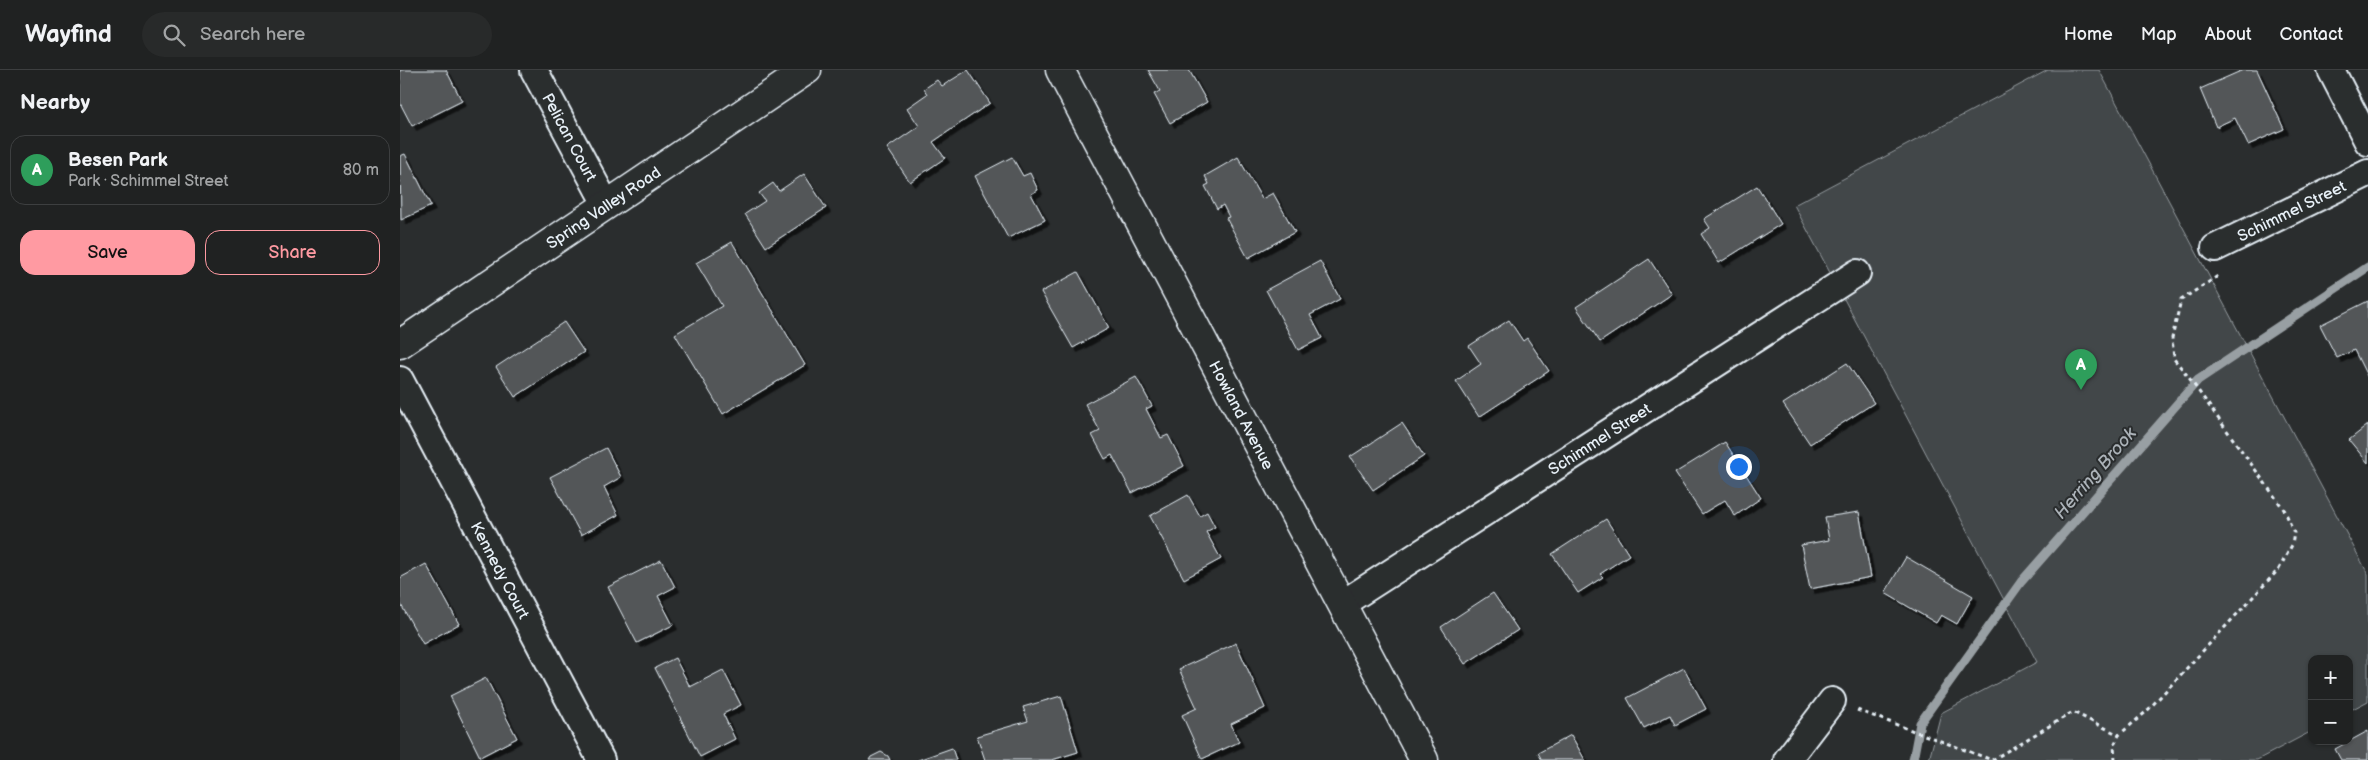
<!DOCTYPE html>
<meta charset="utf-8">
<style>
:root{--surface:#202222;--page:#282a2a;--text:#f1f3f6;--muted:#a2a4a5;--line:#3d3f40;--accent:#ff9aa2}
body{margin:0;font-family:"Balsamiq Sans",sans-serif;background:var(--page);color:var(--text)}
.controls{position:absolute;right:15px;bottom:15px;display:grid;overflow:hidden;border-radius:10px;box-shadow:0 1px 4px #0004}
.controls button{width:45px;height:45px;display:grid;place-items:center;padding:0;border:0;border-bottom:1px solid var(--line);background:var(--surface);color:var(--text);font:25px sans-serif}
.you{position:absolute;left:1338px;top:396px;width:18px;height:18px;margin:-12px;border:4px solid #fff;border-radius:50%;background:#1a73e8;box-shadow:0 0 0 8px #1a73e833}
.badge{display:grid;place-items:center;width:32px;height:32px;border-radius:50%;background:var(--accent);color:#fff;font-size:16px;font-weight:700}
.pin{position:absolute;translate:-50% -41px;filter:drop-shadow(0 1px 2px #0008)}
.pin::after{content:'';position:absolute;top:26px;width:18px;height:15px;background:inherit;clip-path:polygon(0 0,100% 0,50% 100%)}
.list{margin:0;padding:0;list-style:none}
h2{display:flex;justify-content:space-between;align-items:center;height:65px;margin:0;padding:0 20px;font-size:21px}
h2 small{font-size:16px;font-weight:400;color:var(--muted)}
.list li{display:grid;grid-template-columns:32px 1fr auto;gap:15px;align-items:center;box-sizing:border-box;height:70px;margin:0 10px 10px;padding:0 10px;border:1px solid var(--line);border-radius:15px}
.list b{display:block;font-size:19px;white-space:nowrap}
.list p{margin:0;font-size:16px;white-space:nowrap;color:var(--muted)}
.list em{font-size:16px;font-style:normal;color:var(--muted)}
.actions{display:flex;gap:10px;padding:15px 20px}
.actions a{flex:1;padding:11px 0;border:1px solid var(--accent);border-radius:15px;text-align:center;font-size:18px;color:var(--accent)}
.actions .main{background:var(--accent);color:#111}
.icon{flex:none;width:28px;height:28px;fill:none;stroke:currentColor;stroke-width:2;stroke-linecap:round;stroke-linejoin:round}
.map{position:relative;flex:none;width:1968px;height:690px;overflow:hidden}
header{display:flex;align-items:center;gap:30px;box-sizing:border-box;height:70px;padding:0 25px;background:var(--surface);border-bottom:1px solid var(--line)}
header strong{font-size:24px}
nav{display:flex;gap:28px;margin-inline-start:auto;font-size:18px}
.search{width:350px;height:45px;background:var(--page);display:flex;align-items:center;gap:12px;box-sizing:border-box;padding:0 18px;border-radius:28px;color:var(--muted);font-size:19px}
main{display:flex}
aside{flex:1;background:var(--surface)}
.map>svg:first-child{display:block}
.green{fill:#424648;stroke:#959ca0}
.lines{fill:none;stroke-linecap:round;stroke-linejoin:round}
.stream{stroke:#989fa3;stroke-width:9}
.building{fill:#535759;stroke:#e8f1f8;filter:url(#shadow)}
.minor-casing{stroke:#e8f1f8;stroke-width:30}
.tertiary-casing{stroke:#e8f1f8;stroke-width:31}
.path{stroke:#e8f1f8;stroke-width:3;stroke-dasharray:4 4;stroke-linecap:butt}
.minor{stroke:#2a2d2e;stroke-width:26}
.tertiary{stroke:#2a2d2e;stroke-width:28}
.labels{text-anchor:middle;stroke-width:4;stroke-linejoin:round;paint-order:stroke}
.street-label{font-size:16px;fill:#e8f1f8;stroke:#2a2d2e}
.water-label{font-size:18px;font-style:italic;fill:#acb3b9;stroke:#2a2d2e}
</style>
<header>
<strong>Wayfind</strong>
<div class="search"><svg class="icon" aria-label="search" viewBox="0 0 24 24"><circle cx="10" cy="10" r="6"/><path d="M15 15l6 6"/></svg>Search here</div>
<nav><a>Home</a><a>Map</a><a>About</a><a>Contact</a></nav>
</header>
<main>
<aside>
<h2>Nearby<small></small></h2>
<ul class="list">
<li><span class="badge" style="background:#2e9e5b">A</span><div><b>Besen Park</b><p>Park · Schimmel Street</p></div><em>80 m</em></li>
</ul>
<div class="actions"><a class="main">Save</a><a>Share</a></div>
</aside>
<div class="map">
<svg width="1968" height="690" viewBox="0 0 1968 690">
<defs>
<filter id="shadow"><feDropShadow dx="4.5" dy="4.5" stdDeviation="0" flood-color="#0009"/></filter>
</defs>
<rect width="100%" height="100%" fill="#2a2d2e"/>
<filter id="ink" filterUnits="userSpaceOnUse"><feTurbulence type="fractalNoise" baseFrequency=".02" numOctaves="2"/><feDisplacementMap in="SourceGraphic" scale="10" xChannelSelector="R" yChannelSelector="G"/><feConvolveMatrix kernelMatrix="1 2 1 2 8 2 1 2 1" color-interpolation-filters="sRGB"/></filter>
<g filter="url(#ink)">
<path class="green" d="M1648 0H1699L1968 504V631L1949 641V589H1912V661L1857 690H1529L1541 643 1637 592 1394 135Z"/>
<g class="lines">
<path class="stream" d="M1513 690 1520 653 1621 512 1798 310 1968 197"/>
</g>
<g class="building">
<path d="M0 0H46L62 31 12 56 0 33Z"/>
<path d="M568 0 590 33 533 72 545 88 510 112 487 78 519 56 507 38 527 24 524 19 537 10 542 16Z"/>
<path d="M748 0H789L807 32 770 53 754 24 760 21Z"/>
<path d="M1843 0H1857L1884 59 1848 75 1835 48 1816 57 1800 19Z"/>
<path d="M5 84 31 136 1 150 0 86Z"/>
<path d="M612 87 623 106 630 103 638 120 631 124 645 150 608 168 575 106Z"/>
<path d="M838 87 862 129 873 123 895 162 848 188 826 148 829 147 823 135 817 139 805 116 809 114 805 106Z"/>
<path d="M404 104 426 138 366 177 345 144 365 131 359 123 373 113 379 121Z"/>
<path d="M1357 116 1381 154 1319 193 1301 164 1310 158 1304 149Z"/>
<path d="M332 172 405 295 323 344 275 264 322 236 296 193Z"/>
<path d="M1249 189 1272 224 1200 272 1176 237Z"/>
<path d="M920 191 940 229 910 245 922 268 898 280 866 220Z"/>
<path d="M678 202 709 258 673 278 641 222Z"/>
<path d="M1968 231V308L1954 280 1937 288 1920 255Z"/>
<path d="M1109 250 1123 271 1127 268 1149 301 1079 347 1056 311 1081 294 1069 276Z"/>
<path d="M164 252 184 282 115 327 96 297Z"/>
<path d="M1447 293 1474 333 1410 374 1383 334Z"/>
<path d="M736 307 752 336 746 339 761 368 768 365 784 396 732 423 712 385 705 389 692 365 700 361 685 334Z"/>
<path d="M1002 353 1024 386 973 420 950 387Z"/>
<path d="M1968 355V393L1949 370Z"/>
<path d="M1325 372 1361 428 1335 446 1325 430 1302 444 1275 403Z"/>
<path d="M206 378 221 407 204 417 218 445 181 465 150 407Z"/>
<path d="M788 425 800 446 807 442 815 457 806 462 821 489 784 509 750 446Z"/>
<path d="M1459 442 1471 507 1410 519 1401 475 1429 470 1425 447Z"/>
<path d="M1206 449 1229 485 1200 504 1203 507 1178 523 1152 484Z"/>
<path d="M1506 487 1573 526 1557 554 1541 545 1536 553 1485 523Z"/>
<path d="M261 490 275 517 258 526 273 555 237 573 208 517Z"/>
<path d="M26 494 59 554 23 574 0 533V508Z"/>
<path d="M1093 523 1118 560 1065 594 1041 557Z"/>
<path d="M836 573 865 638 831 654 839 672 802 689 782 645 797 638 779 599Z"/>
<path d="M275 588 290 617 323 600 341 635 323 644 335 669 300 687 255 598Z"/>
<path d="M1284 598 1306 639 1275 655 1270 645 1244 658 1227 628Z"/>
<path d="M86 608 117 668 80 687 50 626Z"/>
<path d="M661 626 678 682 652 690H585L577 666 628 651 623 637Z"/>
<path d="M1968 661V690H1941L1935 679Z"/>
<path d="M1171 665 1185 690H1142L1138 683Z"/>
<path d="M552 678 556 690H518Z"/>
<path d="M481 682 488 686 490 690H469L471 687Z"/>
</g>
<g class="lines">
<defs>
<g id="minor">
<path id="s1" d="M134 0 206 134"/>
<path d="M1931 0 1968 72"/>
<path id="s2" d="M1815 178 1968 103"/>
<path id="s3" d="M0 310 201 690"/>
<path id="s4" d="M942 534 1457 203"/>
<path d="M1387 690 1432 631"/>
</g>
<g id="tertiary">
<path id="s5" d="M660 0 1024 690"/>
<path id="s6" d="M0 274 407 0"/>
</g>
</defs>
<use href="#minor" class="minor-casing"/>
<use href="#tertiary" class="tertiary-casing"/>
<g class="path">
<path d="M1457 640 1592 690 1673 642 1719 665"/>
<path d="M1715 690 1714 675 1719 665 1747 641 1879 499 1892 475 1894 463 1885 441 1787 305 1774 289 1772 268 1781 230 1818 206"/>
</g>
<use href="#minor" class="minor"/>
<use href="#tertiary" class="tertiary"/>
</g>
</g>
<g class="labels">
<g class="street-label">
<text dy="6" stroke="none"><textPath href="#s1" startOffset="76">Pelican Court</textPath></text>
<text dy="6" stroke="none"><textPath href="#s6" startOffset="245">Spring Valley Road</textPath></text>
<text dy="6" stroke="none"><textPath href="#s2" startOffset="85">Schimmel Street</textPath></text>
<text dy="6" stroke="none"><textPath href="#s5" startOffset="390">Howland Avenue</textPath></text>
<text dy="6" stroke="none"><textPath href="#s4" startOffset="306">Schimmel Street</textPath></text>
<text dy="6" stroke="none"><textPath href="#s3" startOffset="215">Kennedy Court</textPath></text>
</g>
<g class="water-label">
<text transform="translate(1695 403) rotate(-49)" y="6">Herring Brook</text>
</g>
</g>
</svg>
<div class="controls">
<button>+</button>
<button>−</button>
</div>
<div class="you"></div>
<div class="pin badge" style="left:1681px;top:320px;background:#2e9e5b">A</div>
</div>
</main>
